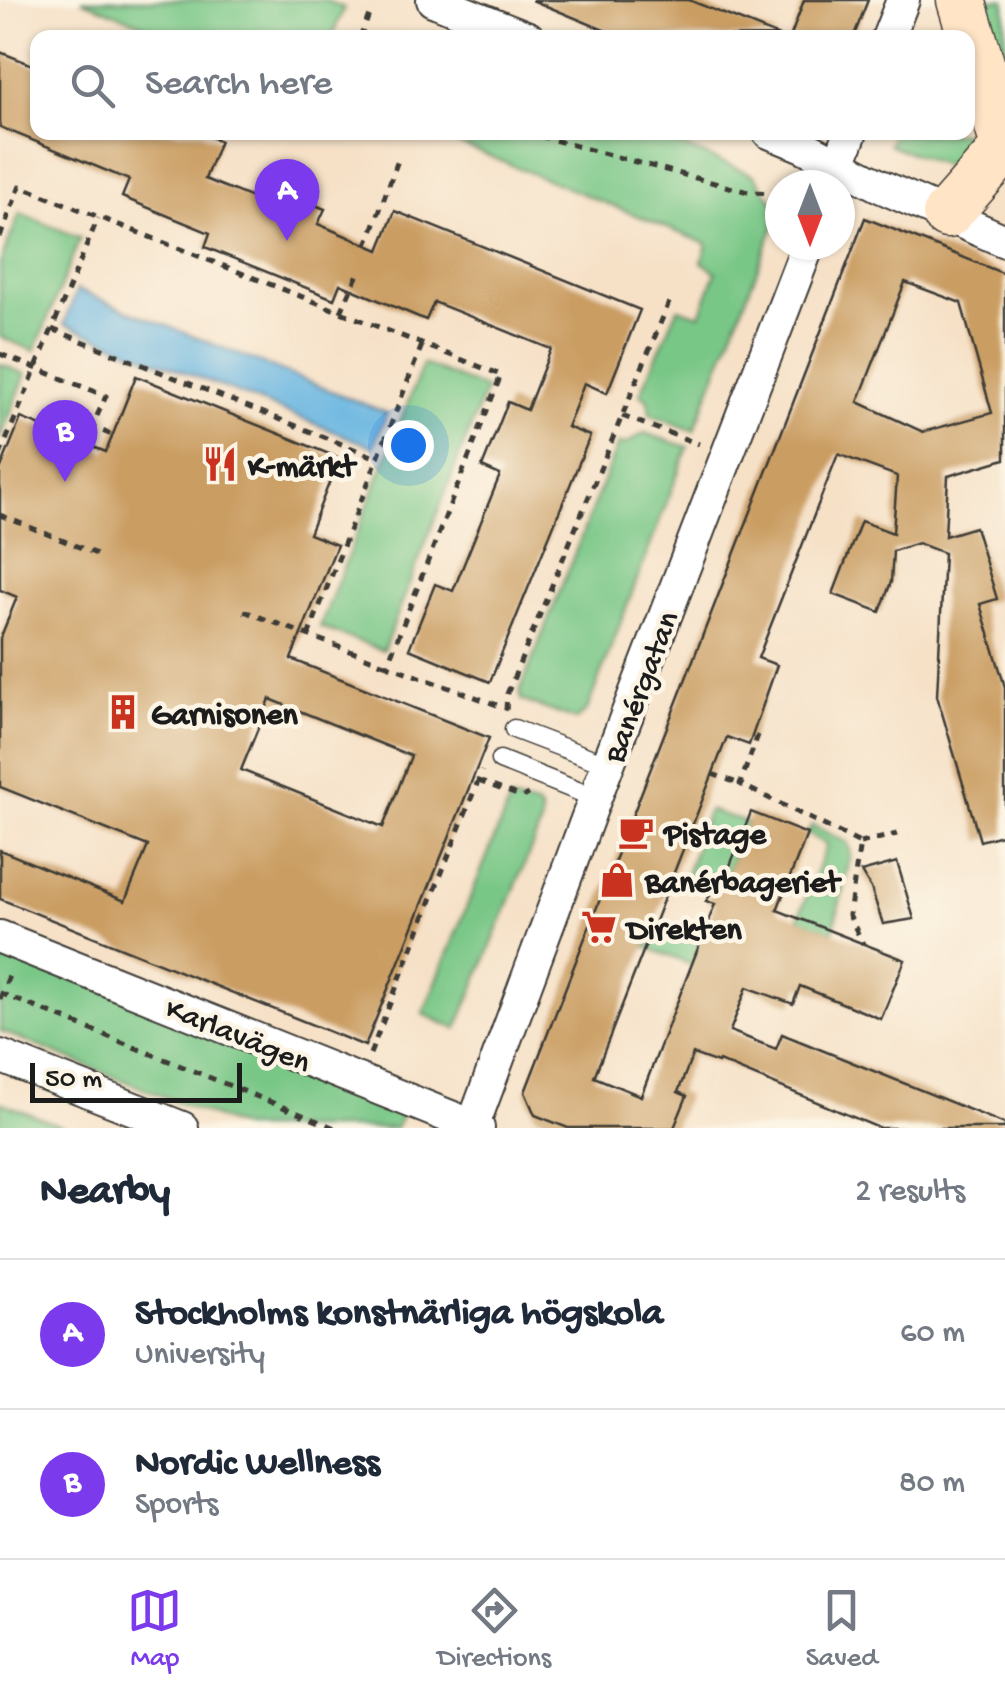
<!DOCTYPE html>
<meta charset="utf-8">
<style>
:root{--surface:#fff;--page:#f6f6f7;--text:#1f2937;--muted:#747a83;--line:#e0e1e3;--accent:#7c3aed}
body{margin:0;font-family:"Gochi Hand",sans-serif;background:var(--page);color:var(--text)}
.compass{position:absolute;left:765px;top:170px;width:90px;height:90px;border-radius:50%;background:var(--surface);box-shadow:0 2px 8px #0004;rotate:180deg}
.scale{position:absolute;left:30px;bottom:25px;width:212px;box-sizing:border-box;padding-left:10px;border:5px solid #1c1c1c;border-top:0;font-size:28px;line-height:35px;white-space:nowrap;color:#1c1c1c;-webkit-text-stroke:8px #fcf5e5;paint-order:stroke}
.you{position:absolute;left:408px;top:445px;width:35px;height:35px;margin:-25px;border:8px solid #fff;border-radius:50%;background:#1a73e8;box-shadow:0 0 0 15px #1a73e833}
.badge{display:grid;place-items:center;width:65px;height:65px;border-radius:50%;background:var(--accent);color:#fff;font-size:32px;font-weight:700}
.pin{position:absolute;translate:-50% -82px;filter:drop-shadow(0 2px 5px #0008)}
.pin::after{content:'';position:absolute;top:52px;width:35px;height:30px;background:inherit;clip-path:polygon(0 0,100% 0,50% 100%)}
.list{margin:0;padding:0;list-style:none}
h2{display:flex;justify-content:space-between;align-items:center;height:130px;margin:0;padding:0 40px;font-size:42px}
h2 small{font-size:32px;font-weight:400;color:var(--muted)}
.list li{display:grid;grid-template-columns:65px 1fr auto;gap:30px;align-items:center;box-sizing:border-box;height:150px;padding:0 40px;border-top:2px solid var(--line)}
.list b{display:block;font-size:38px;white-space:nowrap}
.list p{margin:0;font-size:32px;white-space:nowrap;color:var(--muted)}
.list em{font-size:32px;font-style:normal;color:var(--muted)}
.icon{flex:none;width:55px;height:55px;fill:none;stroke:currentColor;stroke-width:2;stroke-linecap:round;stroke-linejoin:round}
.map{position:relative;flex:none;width:1005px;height:1128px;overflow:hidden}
.search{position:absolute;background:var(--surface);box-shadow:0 2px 8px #0004;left:30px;right:30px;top:30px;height:110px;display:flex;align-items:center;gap:25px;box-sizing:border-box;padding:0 35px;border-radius:20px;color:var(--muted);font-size:38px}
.sheet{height:430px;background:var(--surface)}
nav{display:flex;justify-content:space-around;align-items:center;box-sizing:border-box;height:140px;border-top:2px solid var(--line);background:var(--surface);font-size:28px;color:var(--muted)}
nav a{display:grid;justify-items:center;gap:5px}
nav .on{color:var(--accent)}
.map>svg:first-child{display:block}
.green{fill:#79c787;stroke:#4a7252;stroke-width:2.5}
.water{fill:#67b5e1;stroke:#42687e;stroke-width:2.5}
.building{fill:#ca9e64;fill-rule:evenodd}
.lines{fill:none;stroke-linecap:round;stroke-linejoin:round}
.lane-casing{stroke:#3d3a36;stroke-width:21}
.street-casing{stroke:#3d3a36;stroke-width:36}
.secondary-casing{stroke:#3d3a36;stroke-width:51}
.path{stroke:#3d3a36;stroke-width:5;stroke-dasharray:8 8;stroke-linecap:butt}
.lane{stroke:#fff;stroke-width:18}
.street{stroke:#fff;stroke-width:32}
.secondary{stroke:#ffe4c6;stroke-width:48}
.labels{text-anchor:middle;stroke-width:9;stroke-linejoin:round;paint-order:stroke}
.poi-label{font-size:32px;font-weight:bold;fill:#1c1c1c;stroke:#fcf5e5;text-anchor:start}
.street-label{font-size:32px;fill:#1c1c1c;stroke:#fcf5e5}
</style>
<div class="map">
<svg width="1005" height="1128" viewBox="0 0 1005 1128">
<rect width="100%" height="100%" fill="#fcf5e5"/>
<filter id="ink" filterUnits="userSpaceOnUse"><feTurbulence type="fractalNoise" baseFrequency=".01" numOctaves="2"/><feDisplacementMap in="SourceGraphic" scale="20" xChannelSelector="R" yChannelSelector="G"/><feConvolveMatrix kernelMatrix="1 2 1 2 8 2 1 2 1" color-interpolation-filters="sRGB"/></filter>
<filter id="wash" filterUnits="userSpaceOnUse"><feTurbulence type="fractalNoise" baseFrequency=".0048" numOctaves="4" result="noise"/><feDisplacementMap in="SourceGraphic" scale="40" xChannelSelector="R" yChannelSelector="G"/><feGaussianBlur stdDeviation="2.25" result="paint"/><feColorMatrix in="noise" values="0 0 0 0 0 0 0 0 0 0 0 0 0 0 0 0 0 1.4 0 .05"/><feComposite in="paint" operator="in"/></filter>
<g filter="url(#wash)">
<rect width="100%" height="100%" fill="#f6e1c7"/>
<g class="green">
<path d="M81 0H325L344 8 332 37H175Z"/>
<path d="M980 0H1005V86Z"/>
<path d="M432 133H650L754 175 780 211 694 431 650 414 648 400 640 394 678 308 700 315 716 272 702 262 707 244Z"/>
<path d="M893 133H967C971 148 966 162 952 168L889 145Z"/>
<path d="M20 213 80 238 35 351 0 337V263Z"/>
<path d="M0 364 26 374 0 439Z"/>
<path d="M423 364 486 389 383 651 320 627Z"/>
<path d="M644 433 688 447 587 710 576 720 521 700 520 691 618 444H626Z"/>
<path d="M510 800 537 806 541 812V824L457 1029 423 1014Z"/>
<path d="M708 810 747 822 721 888 686 875Z"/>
<path d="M812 825 848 843 851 855 833 932 798 919 827 844 807 834Z"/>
<path d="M676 924 704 933 692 965 645 947Z"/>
<path d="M0 947 403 1112 396 1128H242L0 1031Z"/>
<path d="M0 1102 66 1128H0Z"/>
</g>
<path class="water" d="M77 290 387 413 373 447 64 324Z"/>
<g id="blocks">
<g class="building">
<path d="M532 0H689L779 36 623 38Z"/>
<path d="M804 0H868L853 38H790Z"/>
<path d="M0 52 38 67V132H199L220 141 205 179 267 204 273 188 325 209 318 224 379 250 395 211 640 310 607 393 584 383 576 405 567 427 590 436 490 682 409 649 435 584 453 591 500 475 482 467 508 402 527 410 551 349 434 302 426 320 340 284 334 299 205 247 210 233 122 197 129 180 0 127Z"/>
<path d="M865 218 1005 274V459L948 476 945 536 975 527 997 599 980 604 1005 687V834L980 841 937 696 944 553 918 543 893 551 891 582 880 612 833 594 861 521 893 533 897 476 838 454 758 658 777 665 749 745 727 737 594 1077 641 1096 715 904 706 901 728 871 751 812 807 834 777 910 905 960 881 1019 800 986 793 1004 747 987 730 1031 776 1049 782 1034 1005 1124V1128H879L719 1061 718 1063 693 1054 678 1092 687 1096 674 1128H568L535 1115 525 1092ZM905 282 961 303 992 413 923 432 858 402Z"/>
<path d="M136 376 339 458 309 534 337 545 291 659 489 738 365 1046 0 899V850L125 901 148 846 0 787V639L17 597 0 590V470L21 418 106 452ZM270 699 411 756 383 827 241 770Z"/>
<path d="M897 862 914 919 883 924 871 888 861 872Z"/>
</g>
</g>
</g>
<g filter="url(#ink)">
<use href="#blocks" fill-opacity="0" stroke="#3d3a36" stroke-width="2.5"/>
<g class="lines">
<defs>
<g id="lane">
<path d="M514 729 608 765"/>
<path d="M500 760 595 798"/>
</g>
<g id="street">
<path d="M433 0 528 38"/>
<path d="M888 38 903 0"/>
<path d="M769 132 803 146 880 186 1005 241"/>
<path d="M831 185 851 132"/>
<path d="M0 937 478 1128"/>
<path d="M0 1056 182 1128"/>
<path d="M472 1128 595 798 808 245"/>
</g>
<g id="secondary">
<path d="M961 0 1005 146"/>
<path d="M947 214 1005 148"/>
</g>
</defs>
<use href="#lane" class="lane-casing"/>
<use href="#street" class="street-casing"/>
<use href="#secondary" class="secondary-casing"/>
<g class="path">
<path d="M360 38 371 10"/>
<path d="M524 132 748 192 780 193"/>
<path d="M0 237 20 186 501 375 387 665 508 709"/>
<path d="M367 245 398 160"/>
<path d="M341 312 358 274"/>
<path d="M52 329 377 458"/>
<path d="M0 354 106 396 92 427 112 435"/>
<path d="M622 416 699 444"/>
<path d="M0 455 98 218"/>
<path d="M0 515 99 555"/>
<path d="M244 611 387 665"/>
<path d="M308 636 422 345"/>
<path d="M506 710 507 694 670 300"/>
<path d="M758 735 740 784 860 843 849 915 863 944"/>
<path d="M712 774 740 784"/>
<path d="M478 781 523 797 528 794"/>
<path d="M860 843 897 834"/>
<path d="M0 993 335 1128"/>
<path d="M0 999 10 973"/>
<path d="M370 1054 482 771"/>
</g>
<use href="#lane" class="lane"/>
<use href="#street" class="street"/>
<use href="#secondary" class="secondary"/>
</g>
</g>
<defs>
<symbol id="restaurant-bare" viewBox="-9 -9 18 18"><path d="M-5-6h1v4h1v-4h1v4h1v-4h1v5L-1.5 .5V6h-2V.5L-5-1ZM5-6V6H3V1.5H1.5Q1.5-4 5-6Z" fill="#c8321e" stroke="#fcf5e5" stroke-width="2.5" paint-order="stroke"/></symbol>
<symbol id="building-bare" viewBox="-9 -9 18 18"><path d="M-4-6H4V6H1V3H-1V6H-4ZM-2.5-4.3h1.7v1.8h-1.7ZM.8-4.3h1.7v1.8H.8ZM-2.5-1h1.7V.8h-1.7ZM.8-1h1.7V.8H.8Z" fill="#c8321e" stroke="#fcf5e5" stroke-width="2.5" paint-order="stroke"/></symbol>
<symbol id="cafe-bare" viewBox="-9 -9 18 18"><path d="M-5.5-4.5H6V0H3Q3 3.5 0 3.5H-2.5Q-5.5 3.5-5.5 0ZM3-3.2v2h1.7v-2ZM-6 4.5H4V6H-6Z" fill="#c8321e" stroke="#fcf5e5" stroke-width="2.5" paint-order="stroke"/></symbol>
<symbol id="shop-bare" viewBox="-9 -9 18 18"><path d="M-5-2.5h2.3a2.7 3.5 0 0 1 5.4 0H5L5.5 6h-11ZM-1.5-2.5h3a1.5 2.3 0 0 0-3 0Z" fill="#c8321e" stroke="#fcf5e5" stroke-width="2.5" paint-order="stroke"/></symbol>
<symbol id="supermarket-bare" viewBox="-9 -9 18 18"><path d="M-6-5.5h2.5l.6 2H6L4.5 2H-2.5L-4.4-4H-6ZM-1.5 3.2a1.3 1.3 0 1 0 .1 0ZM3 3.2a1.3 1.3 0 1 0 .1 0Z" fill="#c8321e" stroke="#fcf5e5" stroke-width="2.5" paint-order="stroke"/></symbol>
</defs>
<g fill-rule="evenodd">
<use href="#restaurant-bare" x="195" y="439" width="50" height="50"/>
<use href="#building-bare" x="98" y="687" width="50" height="50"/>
<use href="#cafe-bare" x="611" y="807" width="50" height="50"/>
<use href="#shop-bare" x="592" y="855" width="50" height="50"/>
<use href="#supermarket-bare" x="574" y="902" width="50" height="50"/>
</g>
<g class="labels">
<g class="poi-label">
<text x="248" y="475">K-märkt</text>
<text x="151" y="723">Garnisonen</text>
<text x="664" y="843">Pistage</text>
<text x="645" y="891">Banérbageriet</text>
<text x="627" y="938">Direkten</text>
</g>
<g class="street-label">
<text transform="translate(639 686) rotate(-69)" y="11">Banérgatan</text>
<text transform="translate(239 1033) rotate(22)" y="11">Karlavägen</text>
</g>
</g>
</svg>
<svg class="compass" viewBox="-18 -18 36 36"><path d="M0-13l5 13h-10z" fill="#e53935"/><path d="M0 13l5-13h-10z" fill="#747a83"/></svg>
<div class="scale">50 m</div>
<div class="you"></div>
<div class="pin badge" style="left:287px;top:241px">A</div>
<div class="pin badge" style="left:65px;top:482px">B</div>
<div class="search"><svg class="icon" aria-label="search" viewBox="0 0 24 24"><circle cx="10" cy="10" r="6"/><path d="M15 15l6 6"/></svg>Search here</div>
</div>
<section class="sheet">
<h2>Nearby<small>2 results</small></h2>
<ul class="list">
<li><span class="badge">A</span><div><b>Stockholms konstnärliga högskola</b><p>University</p></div><em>60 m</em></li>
<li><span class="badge">B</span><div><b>Nordic Wellness</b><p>Sports</p></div><em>80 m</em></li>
</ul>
</section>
<nav>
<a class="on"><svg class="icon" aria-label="map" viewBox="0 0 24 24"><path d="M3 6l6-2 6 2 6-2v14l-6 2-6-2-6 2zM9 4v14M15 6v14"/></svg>Map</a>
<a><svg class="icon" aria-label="directions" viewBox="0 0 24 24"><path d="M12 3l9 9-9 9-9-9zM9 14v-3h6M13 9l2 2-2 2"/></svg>Directions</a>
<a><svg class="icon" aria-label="saved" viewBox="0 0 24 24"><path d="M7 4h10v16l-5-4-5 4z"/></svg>Saved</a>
</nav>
